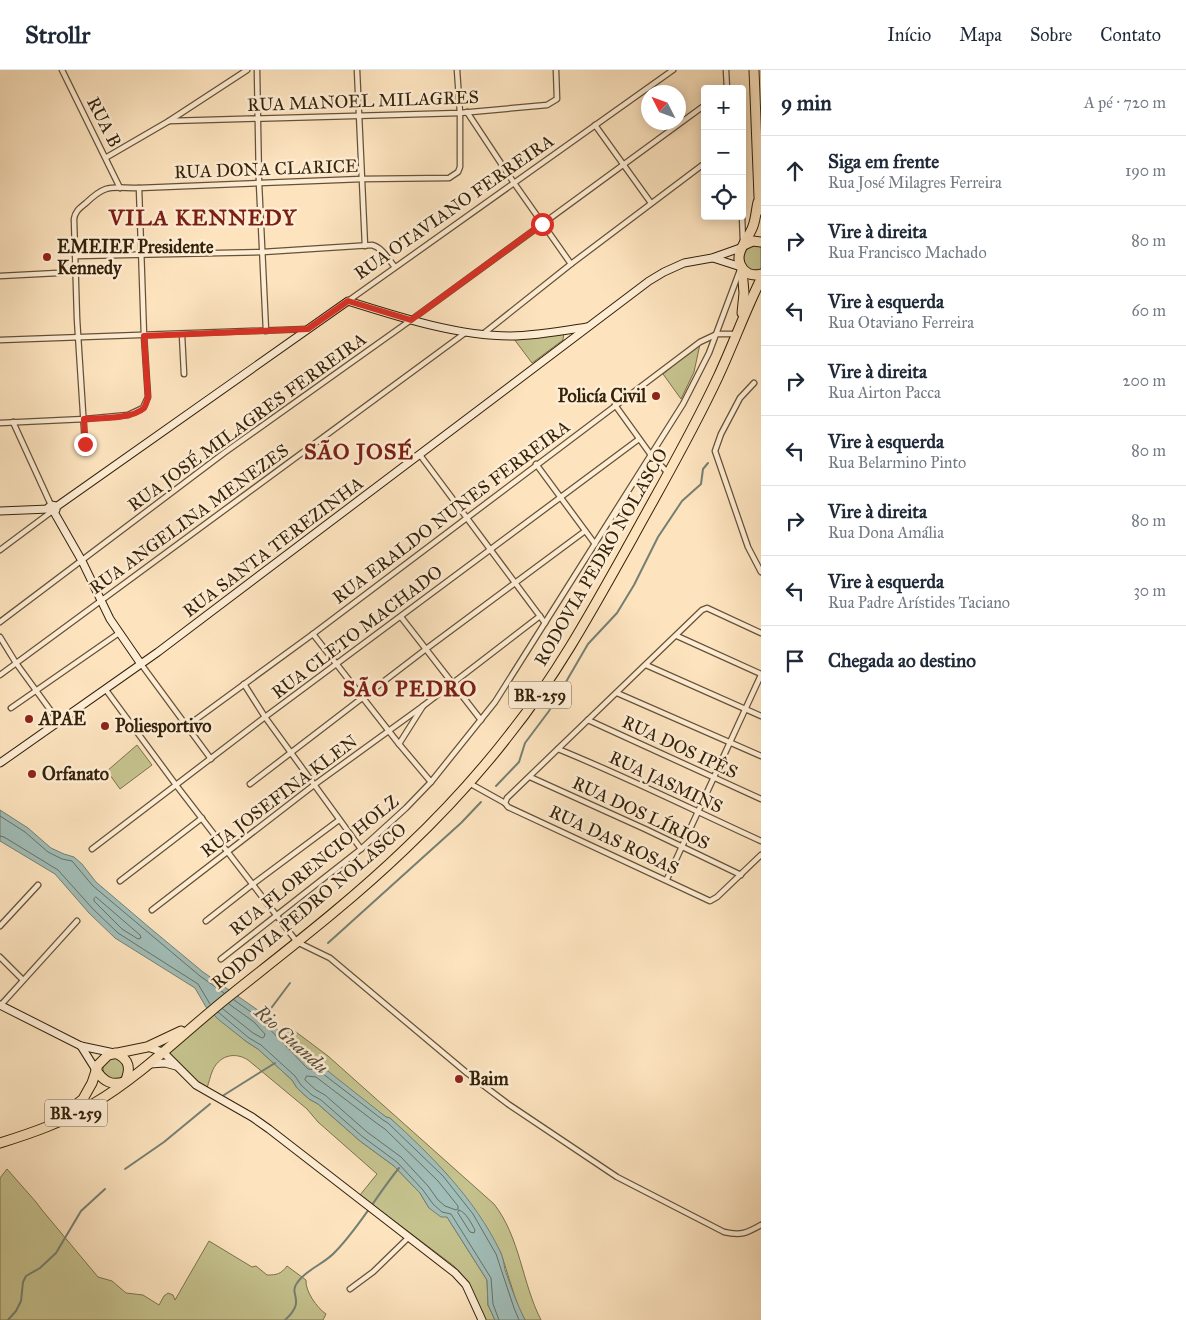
<!DOCTYPE html>
<html lang="pt">
<meta charset="utf-8">
<style>
:root{--surface:#fff;--page:#f6f6f7;--text:#1f2937;--muted:#747a83;--line:#e0e1e3}
body{margin:0;font-family:"IM FELL Great Primer",serif;background:var(--page);color:var(--text)}
.controls{position:absolute;right:15px;top:15px;display:grid;overflow:hidden;border-radius:5px;box-shadow:0 2px 12px #0003}
.controls button{width:45px;height:45px;display:grid;place-items:center;padding:0;border:0;border-bottom:1px solid var(--line);background:var(--surface);color:var(--text);font:25px sans-serif}
.compass{position:absolute;left:641px;top:15px;width:45px;height:45px;border-radius:50%;background:var(--surface);box-shadow:0 2px 12px #0003;rotate:312deg}
.stop{position:absolute;width:15px;height:15px;margin:-11px;border:4px solid #d93025;border-radius:50%;background:#fff}
.stop.end{background:#d93025;border-color:#fff;box-shadow:0 1px 5px #0008}
.list{margin:0;padding:0;list-style:none}
h2{display:flex;justify-content:space-between;align-items:center;height:65px;margin:0;padding:0 20px;font-size:21px}
h2 small{font-size:16px;font-weight:400;color:var(--muted)}
.list li{display:grid;grid-template-columns:32px 1fr auto;gap:15px;align-items:center;box-sizing:border-box;height:70px;padding:0 20px;border-top:1px solid var(--line)}
.list b{display:block;font-size:19px;white-space:nowrap}
.list p{margin:0;font-size:16px;white-space:nowrap;color:var(--muted)}
.list em{font-size:16px;font-style:normal;color:var(--muted)}
.icon{flex:none;width:28px;height:28px;fill:none;stroke:currentColor;stroke-width:2;stroke-linecap:round;stroke-linejoin:round}
.map{position:relative;flex:none;width:761px;height:1250px;overflow:hidden}
header{display:flex;align-items:center;gap:30px;box-sizing:border-box;height:70px;padding:0 25px;background:var(--surface);border-bottom:1px solid var(--line)}
header strong{font-size:24px}
nav{display:flex;gap:28px;margin-inline-start:auto;font-size:18px}
main{display:flex}
aside{flex:1;background:var(--surface)}
.map>svg:first-child{display:block}
.green{fill:#c5c28e;stroke:#7c724c}
.water{fill:#a1bdb8;stroke:#757f72}
.lines{fill:none;stroke-linecap:round;stroke-linejoin:round}
.shore{stroke:#6a7060;stroke-width:1}
.stream{stroke:#757f72;stroke-width:2}
.street-casing{stroke:#665236;stroke-width:7}
.secondary-casing{stroke:#342209;stroke-width:9}
.highway-casing{stroke:#342209;stroke-width:11}
.street{stroke:#feedd5;stroke-width:4.5}
.secondary{stroke:#feedd5;stroke-width:7}
.highway{stroke:#fde4bf;stroke-width:9}
.route{stroke:#d93025;stroke-width:6}
.poi-dot{fill:#8f2418;stroke:#feedd5;stroke-width:2}
.labels{text-anchor:middle;stroke-width:5;stroke-linejoin:round;paint-order:stroke}
.shield{fill:#feedd5;stroke:#715f46;stroke-width:1}
.shield-label{font-size:16px;font-weight:bold;fill:#342209}
.street-label{font-size:18px;fill:#342209;stroke:#feedd5}
.poi-label{font-size:18px;font-weight:bold;fill:#342209;stroke:#feedd5;text-anchor:start}
.water-label{font-size:19px;font-style:italic;fill:#55503e;stroke:#feedd5}
.district-label{font-size:22px;font-weight:bold;letter-spacing:1px;fill:#7a1f14;stroke:#feedd5}
</style>
<header>
<strong>Strollr</strong>
<nav><a>Início</a><a>Mapa</a><a>Sobre</a><a>Contato</a></nav>
</header>
<main>
<div class="map">
<svg width="761" height="1250" viewBox="0 0 761 1250">
<rect width="100%" height="100%" fill="#fde4bf"/>
<filter id="stains"><feTurbulence type="fractalNoise" baseFrequency=".004" numOctaves="4"/><feColorMatrix values="0 0 0 0 .2 0 0 0 0 .09 0 0 0 0 .02 0 0 0 .5 -.17"/></filter>
<radialGradient id="worn" r=".72"><stop offset=".6" stop-color="#630" stop-opacity="0"/><stop offset="1" stop-color="#630" stop-opacity=".3"/></radialGradient>
<g class="green">
<path d="M752 175H761V201C744 204 737 184 752 175Z"/>
<path d="M564 262 563 270 532 293 514 269Z"/>
<path d="M700 274 694 302 681 329 663 304Z"/>
<path d="M137 675 152 695 120 719 107 701Z"/>
<path d="M212 943 247 972 258 979 292 1010 297 1018 309 1029 318 1034 360 1071 394 1096 420 1123 429 1138 447 1147 487 1210 488 1235 495 1250H484L467 1211 454 1196 360 1125 377 1104 318 1052 307 1039 248 990C234 981 218 986 212 1002 210 1007 209 1012 207 1018L197 1011 166 982Z"/>
<path d="M288 956 328 986 494 1134C520 1167 522 1213 541 1250H525L518 1237 501 1183 446 1103 390 1048 386 1047 311 995 281 965Z"/>
<circle cx="114" cy="999" r="11"/>
<path d="M7 1099 36 1132 42 1140 98 1207 112 1211 126 1223 143 1225 159 1235 164 1226 168 1223 173 1225 175 1230 209 1171 252 1197 256 1196 267 1205C277 1205 281 1204 287 1196L306 1210C305 1221 317 1238 326 1244L323 1250H0V1108Z"/>
</g>
<path class="water" d="M0 740 28 758 51 778 64 784 74 787 82 794 96 812 150 858 203 902 262 943 311 995 319 994 386 1047 390 1048C432 1086 475 1129 500 1181 503 1187 504 1194 505 1200 511 1217 517 1234 525 1250H495L488 1235 487 1210 447 1147H441L429 1138 420 1123 394 1096 360 1071 318 1034 309 1029 297 1018 292 1010 258 979 247 972 219 950 206 937 195 918 115 868 89 843 55 804 0 771Z"/>
<g class="lines">
<g class="shore">
<path d="M0 746 25 762 48 782 62 789 72 791 93 816 200 906 224 923"/>
<path d="M0 766 4 767 58 800 93 839 118 863 198 914 210 934"/>
<path d="M96 827 140 865 141 868 138 869 122 859 94 831V829Z"/>
<path d="M234 930 258 947 308 999 318 1000 383 1050 388 1053 443 1106 473 1144 496 1184 514 1238 519 1250"/>
<path d="M223 939 253 963 262 968 264 967 265 964 254 952 229 934"/>
<path d="M218 942 249 968 261 975 295 1006 301 1015 312 1025 321 1030 363 1067 397 1092 423 1120 433 1134 442 1142 451 1144 491 1208 493 1234 499 1250"/>
<path d="M307 1006 316 1007 379 1055 385 1059 438 1111 458 1136V1139L456 1140 445 1136 438 1130 428 1116 401 1087 367 1062 325 1025 316 1020 305 1010Z"/>
<path d="M459 1140C466 1142 471 1153 475 1160L474 1163 470 1162 458 1143Z"/>
</g>
<g class="stream">
<path d="M496 716 519 692 525 673 549 641 588 574 617 543 634 515 658 467 682 431 701 414 703 399 708 393"/>
<path d="M328 873 461 753 481 732"/>
<path d="M263 949 290 913"/>
<path d="M224 1025 275 993"/>
<path d="M125 1099 164 1072 210 1034"/>
<path d="M8 1250 16 1241 21 1231 23 1212 26 1206 40 1198 56 1183 81 1141 105 1119"/>
<path d="M285 1250C307 1230 288 1225 297 1213 306 1199 325 1194 336 1181 360 1156 377 1125 399 1098"/>
</g>
<defs>
<g id="street">
<path d="M62 0 120 118"/>
<path d="M257 0 259 113 266 261"/>
<path d="M357 0 365 176"/>
<path d="M726 0 727 19"/>
<path d="M467 42 514 113 571 194"/>
<path d="M169 51 460 43 547 35 557 29 556 0"/>
<path d="M595 55 651 133"/>
<path d="M107 87 169 51 247 0"/>
<path d="M742 118V135"/>
<path d="M742 146 743 172"/>
<path d="M77 186 263 182 372 175C383 178 388 189 395 197"/>
<path d="M0 206 77 202"/>
<path d="M348 231 673 0"/>
<path d="M483 264 571 194 705 93"/>
<path d="M182 265 184 304"/>
<path d="M0 270 307 259"/>
<path d="M754 313 740 328 721 364 715 381 748 477 761 502"/>
<path d="M615 335 651 385 668 403"/>
<path d="M13 352 51 435"/>
<path d="M0 353 85 349 128 345 143 338 148 327 144 266 139 118"/>
<path d="M85 374 77 249 74 149C75 141 80 138 86 133 107 113 111 118 139 118L362 109 449 108 458 102 460 97V43L457 0"/>
<path d="M420 385 545 553"/>
<path d="M536 394 595 474"/>
<path d="M0 480 51 442"/>
<path d="M401 547 481 650"/>
<path d="M0 552 224 383 411 250 705 35"/>
<path d="M313 564 399 674 431 712"/>
<path d="M677 566 761 604"/>
<path d="M0 567 16 593 59 652"/>
<path d="M141 594 211 689"/>
<path d="M646 595 761 646"/>
<path d="M0 605 465 263"/>
<path d="M244 614 265 647 361 779"/>
<path d="M106 620 176 715 297 872 330 888 467 1003 508 1034 617 1107 724 1162C741 1166 747 1163 761 1155"/>
<path d="M617 623 761 686"/>
<path d="M11 638 119 563"/>
<path d="M588 650 761 729"/>
<path d="M187 656 313 564 700 272 717 264H736"/>
<path d="M399 674 423 636 540 546"/>
<path d="M558 679C627 707 693 740 761 771"/>
<path d="M530 707 645 759 741 805"/>
<path d="M469 713 505 733 508 737 710 831 717 827 761 785"/>
<path d="M250 714 426 579 585 461"/>
<path d="M505 733 507 728 702 540 707 538 761 563"/>
<path d="M92 779 265 647 639 369"/>
<path d="M667 809 761 605"/>
<path d="M120 811 202 748"/>
<path d="M152 840 314 715 423 636"/>
<path d="M206 851 253 814 339 750"/>
<path d="M0 856 38 815"/>
<path d="M0 887 23 910"/>
<path d="M221 889 361 779 406 738 431 712 495 632 683 334 709 283 740 200"/>
<path d="M0 936 77 851"/>
<path d="M350 1219 373 1202 409 1167"/>
</g>
<g id="secondary">
<path d="M713 188 741 197"/>
<path d="M56 437 348 231C399 247 457 266 510 266 535 266 562 261 587 257"/>
<path d="M0 441 49 439"/>
<path d="M54 442 56 440V436L51 435 48 438 49 440 54 442 82 491 110 549 141 594"/>
<path d="M0 693 158 582 649 211 664 202 684 193 712 188 743 177"/>
<path d="M0 935 81 976 114 983"/>
<path d="M81 976 96 1000"/>
<path d="M147 977 163 982 196 1015 252 1047 269 1059 455 1203 466 1215 482 1250"/>
<path d="M150 994 165 993 176 996"/>
</g>
<g id="highway">
<path d="M754 0 759 127 761 140"/>
<path d="M758 132C756 140 756 148 753 156 749 169 731 185 743 199 748 205 754 206 761 204"/>
<path d="M744 175 753 171 761 172"/>
<path d="M742 243 744 223 742 199"/>
<path d="M115 983C130 989 131 999 125 1012"/>
<path d="M96 1000C103 1011 111 1016 124 1012"/>
<path d="M52 1050 68 1041 83 1029 92 1013 98 995 108 985 147 977 181 961"/>
<path d="M0 1073C32 1063 64 1052 93 1034 144 1004 186 960 232 924 291 877 351 831 405 779 442 744 478 705 509 665 557 605 594 537 632 469 661 416 692 363 718 307 733 275 745 241 761 209"/>
</g>
</defs>
<use href="#street" class="street-casing"/>
<use href="#secondary" class="secondary-casing"/>
<use href="#highway" class="highway-casing"/>
<use href="#street" class="street"/>
<use href="#secondary" class="secondary"/>
<use href="#highway" class="highway"/>
</g>
<g class="lines">
<path class="route" d="M85 374 84 349C99 348 133 349 144 338 146 335 147 331 148 327L144 266 308 259 348 231 411 250 542 154"/>
</g>
<g class="poi-dot">
<circle cx="47" cy="187" r="5"/>
<circle cx="656" cy="326" r="5"/>
<circle cx="29" cy="649" r="5"/>
<circle cx="105" cy="656" r="5"/>
<circle cx="32" cy="704" r="5"/>
<circle cx="459" cy="1009" r="5"/>
</g>
<g class="labels">
<g class="shield">
<rect x="509" y="611.5" width="62" height="27" rx="4"/>
<rect x="45" y="1029.5" width="62" height="27" rx="4"/>
</g>
<g class="shield-label">
<text x="540" y="631">BR-259</text>
<text x="76" y="1049">BR-259</text>
</g>
<g class="street-label">
<text transform="translate(363 31) rotate(-2)" y="6">RUA MANOEL MILAGRES</text>
<text transform="translate(104 52) rotate(63)" y="6">RUA B</text>
<text transform="translate(266 99) rotate(-2)" y="6">RUA DONA CLARICE</text>
<text transform="translate(454 137) rotate(-35)" y="6">RUA OTAVIANO FERREIRA</text>
<text transform="translate(247 352) rotate(-36)" y="6">RUA JOSÉ MILAGRES FERREIRA</text>
<text transform="translate(451 442) rotate(-37)" y="6">RUA ERALDO NUNES FERREIRA</text>
<text transform="translate(189 449) rotate(-36)" y="6">RUA ANGELINA MENEZES</text>
<text transform="translate(273 477) rotate(-37)" y="6">RUA SANTA TEREZINHA</text>
<text transform="translate(601 487) rotate(-60)" y="6">RODOVIA PEDRO NOLASCO</text>
<text transform="translate(357 562) rotate(-37)" y="6">RUA CLETO MACHADO</text>
<text transform="translate(680 677) rotate(25)" y="6">RUA DOS IPÊS</text>
<text transform="translate(666 712) rotate(25)" y="6">RUA JASMINS</text>
<text transform="translate(279 726) rotate(-37)" y="6">RUA JOSEFINA KLEN</text>
<text transform="translate(641 743) rotate(25)" y="6">RUA DOS LÍRIOS</text>
<text transform="translate(614 770) rotate(25)" y="6">RUA DAS ROSAS</text>
<text transform="translate(314 795) rotate(-39)" y="6">RUA FLORENCIO HOLZ</text>
<text transform="translate(309 836) rotate(-40)" y="6">RODOVIA PEDRO NOLASCO</text>
</g>
<g class="poi-label">
<text x="57" y="183">EMEIEF Presidente<tspan x="57" dy="21">Kennedy</tspan></text>
<text x="646" y="332" text-anchor="end">Policía Civil</text>
<text x="39" y="655">APAE</text>
<text x="115" y="662">Poliesportivo</text>
<text x="42" y="710">Orfanato</text>
<text x="469" y="1015">Baim</text>
</g>
<g class="water-label">
<text transform="translate(292 969) rotate(42)" y="7">Rio Guandu</text>
</g>
<g class="district-label">
<text x="203" y="155">VILA KENNEDY</text>
<text x="359" y="389">SÃO JOSÉ</text>
<text x="410" y="626">SÃO PEDRO</text>
</g>
</g>
<rect width="100%" height="100%" filter="url(#stains)"/>
<rect width="100%" height="100%" fill="url(#worn)"/>
</svg>
<div class="controls">
<button>+</button>
<button>−</button>
<button><svg class="icon" aria-label="locate" viewBox="0 0 24 24"><circle cx="12" cy="12" r="6"/><path d="M12 2v4M12 18v4M2 12h4M18 12h4"/></svg></button>
</div>
<svg class="compass" viewBox="-18 -18 36 36"><path d="M0-13l5 13h-10z" fill="#e53935"/><path d="M0 13l5-13h-10z" fill="#747a83"/></svg>
<div class="stop" style="left:542px;top:154px"></div>
<div class="stop end" style="left:85px;top:374px"></div>
</div>
<aside>
<h2>9 min<small>A pé · 720 m</small></h2>
<ul class="list">
<li><svg class="icon" aria-label="ahead" viewBox="0 0 24 24"><path d="M12 20V5M6 11l6-6 6 6"/></svg><div><b>Siga em frente</b><p>Rua José Milagres Ferreira</p></div><em>190 m</em></li>
<li><svg class="icon" aria-label="right" viewBox="0 0 24 24"><path d="M7 20v-9h11M14 6l5 5-5 5"/></svg><div><b>Vire à direita</b><p>Rua Francisco Machado</p></div><em>80 m</em></li>
<li><svg class="icon" aria-label="left" viewBox="0 0 24 24"><path d="M17 20v-9H6M10 6l-5 5 5 5"/></svg><div><b>Vire à esquerda</b><p>Rua Otaviano Ferreira</p></div><em>60 m</em></li>
<li><svg class="icon" aria-label="right" viewBox="0 0 24 24"><path d="M7 20v-9h11M14 6l5 5-5 5"/></svg><div><b>Vire à direita</b><p>Rua Airton Pacca</p></div><em>200 m</em></li>
<li><svg class="icon" aria-label="left" viewBox="0 0 24 24"><path d="M17 20v-9H6M10 6l-5 5 5 5"/></svg><div><b>Vire à esquerda</b><p>Rua Belarmino Pinto</p></div><em>80 m</em></li>
<li><svg class="icon" aria-label="right" viewBox="0 0 24 24"><path d="M7 20v-9h11M14 6l5 5-5 5"/></svg><div><b>Vire à direita</b><p>Rua Dona Amália</p></div><em>80 m</em></li>
<li><svg class="icon" aria-label="left" viewBox="0 0 24 24"><path d="M17 20v-9H6M10 6l-5 5 5 5"/></svg><div><b>Vire à esquerda</b><p>Rua Padre Arístides Taciano</p></div><em>30 m</em></li>
<li><svg class="icon" aria-label="arrive" viewBox="0 0 24 24"><path d="M6 21V4h12l-3 4 3 4H6"/></svg><div><b>Chegada ao destino</b></div></li>
</ul>
</aside>
</main>
